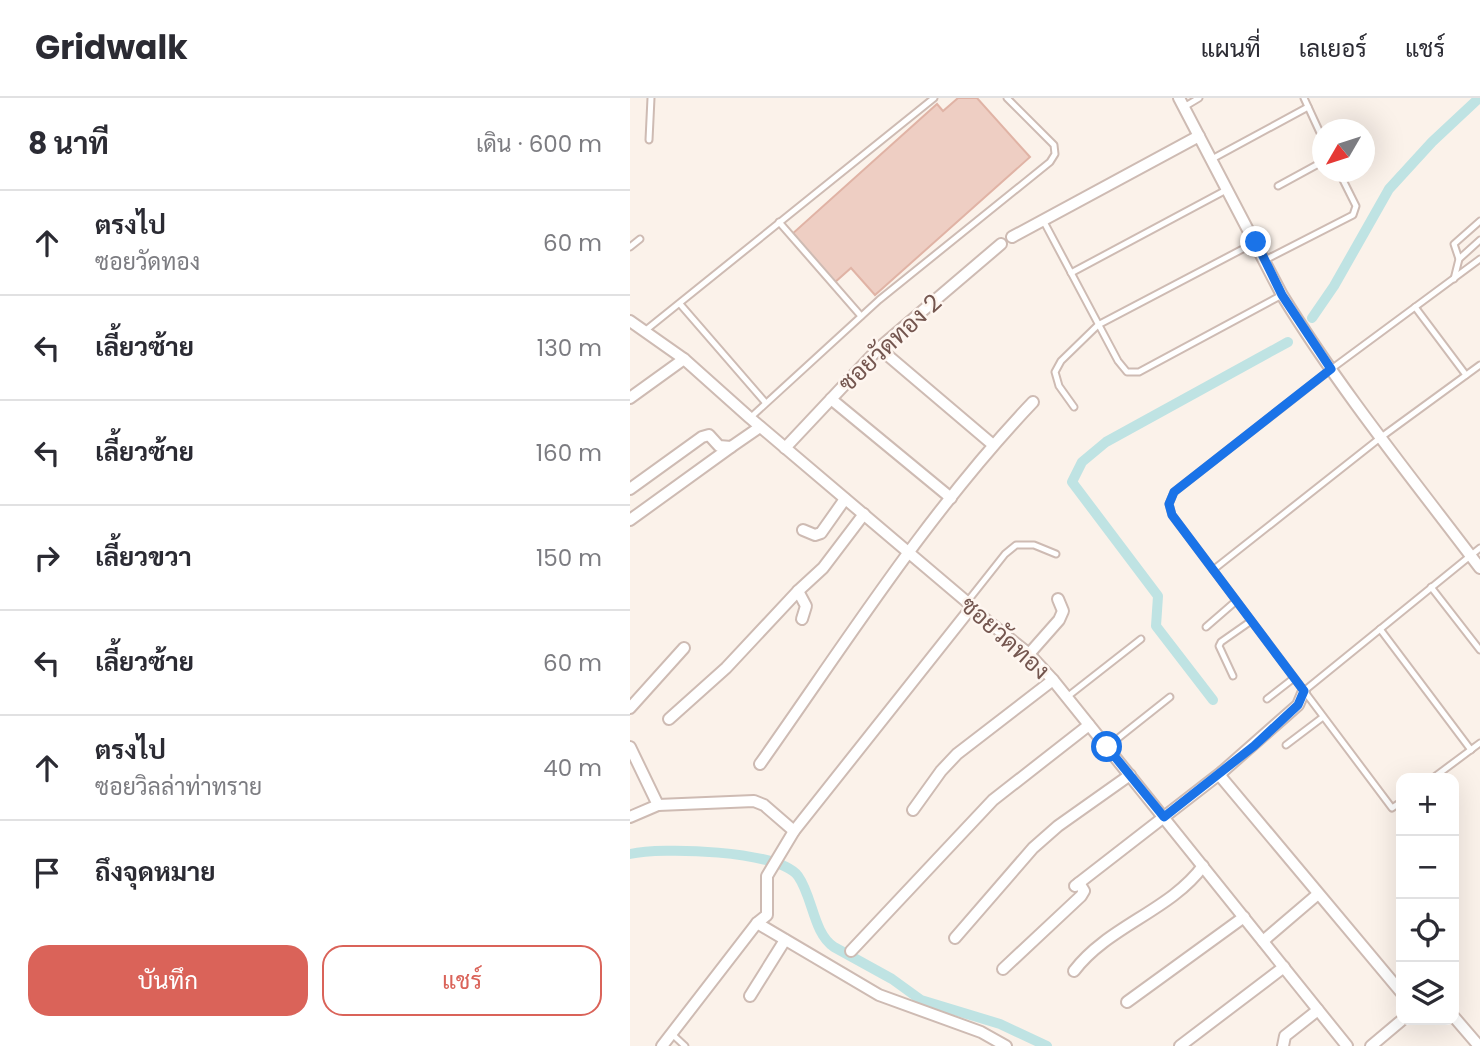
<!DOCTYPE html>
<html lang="th">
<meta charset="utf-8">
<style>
:root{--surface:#fff;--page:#f2f2f3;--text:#2b2b33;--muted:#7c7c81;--line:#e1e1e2;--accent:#da6359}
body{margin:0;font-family:Poppins,Sarabun,sans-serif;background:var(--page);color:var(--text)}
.controls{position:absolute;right:21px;bottom:21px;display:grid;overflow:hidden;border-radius:14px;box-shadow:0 7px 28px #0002}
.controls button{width:63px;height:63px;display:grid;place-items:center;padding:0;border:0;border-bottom:2px solid var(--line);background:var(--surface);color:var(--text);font:35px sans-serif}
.compass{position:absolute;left:682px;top:21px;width:63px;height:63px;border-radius:50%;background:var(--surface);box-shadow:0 7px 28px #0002;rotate:231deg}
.stop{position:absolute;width:21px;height:21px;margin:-16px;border:5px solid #1a73e8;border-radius:50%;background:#fff}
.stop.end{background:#1a73e8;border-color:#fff;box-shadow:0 2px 7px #0008}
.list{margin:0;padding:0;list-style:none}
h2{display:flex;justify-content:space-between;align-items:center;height:91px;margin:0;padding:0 28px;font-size:30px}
h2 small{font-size:23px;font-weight:400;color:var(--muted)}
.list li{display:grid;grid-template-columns:46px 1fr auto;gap:21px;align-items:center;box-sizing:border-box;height:105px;padding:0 28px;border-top:2px solid var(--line)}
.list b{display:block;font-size:26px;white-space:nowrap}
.list p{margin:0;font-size:23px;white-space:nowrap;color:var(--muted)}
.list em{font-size:23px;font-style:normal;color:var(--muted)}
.actions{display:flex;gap:14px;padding:21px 28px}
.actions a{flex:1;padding:16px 0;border:2px solid var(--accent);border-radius:21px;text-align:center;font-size:24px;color:var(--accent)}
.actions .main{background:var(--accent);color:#fff}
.icon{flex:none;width:38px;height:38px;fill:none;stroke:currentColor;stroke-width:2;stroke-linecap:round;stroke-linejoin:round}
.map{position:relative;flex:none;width:850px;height:948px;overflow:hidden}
header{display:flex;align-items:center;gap:42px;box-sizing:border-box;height:98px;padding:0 35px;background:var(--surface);border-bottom:2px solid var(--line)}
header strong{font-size:33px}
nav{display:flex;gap:38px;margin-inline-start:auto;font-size:24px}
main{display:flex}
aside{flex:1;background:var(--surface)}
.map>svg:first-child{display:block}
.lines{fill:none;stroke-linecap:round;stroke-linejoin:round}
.canal{stroke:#bfe3e3;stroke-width:10}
.building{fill:#eecec3;stroke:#e0b3a5;stroke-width:2}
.lane-casing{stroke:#cebbb3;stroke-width:9}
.street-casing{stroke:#cebbb3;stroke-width:14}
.lane{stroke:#fff;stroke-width:5}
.street{stroke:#fff;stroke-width:10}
.route{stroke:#1a73e8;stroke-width:9}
.labels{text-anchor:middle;stroke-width:5;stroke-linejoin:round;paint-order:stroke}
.street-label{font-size:24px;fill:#74564f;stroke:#fef6f0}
</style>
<header>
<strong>Gridwalk</strong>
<nav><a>แผนที่</a><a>เลเยอร์</a><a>แชร์</a></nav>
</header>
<main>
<aside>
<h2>8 นาที<small>เดิน · 600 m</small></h2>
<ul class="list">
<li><svg class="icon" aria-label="ahead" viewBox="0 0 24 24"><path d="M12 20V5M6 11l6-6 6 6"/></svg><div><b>ตรงไป</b><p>ซอยวัดทอง</p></div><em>60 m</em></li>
<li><svg class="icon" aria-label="left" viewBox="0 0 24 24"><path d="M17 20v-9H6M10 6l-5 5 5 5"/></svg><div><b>เลี้ยวซ้าย</b></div><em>130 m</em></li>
<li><svg class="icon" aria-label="left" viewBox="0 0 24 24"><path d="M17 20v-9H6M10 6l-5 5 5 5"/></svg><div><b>เลี้ยวซ้าย</b></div><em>160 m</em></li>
<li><svg class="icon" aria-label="right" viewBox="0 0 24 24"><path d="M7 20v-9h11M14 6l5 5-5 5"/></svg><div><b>เลี้ยวขวา</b></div><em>150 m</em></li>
<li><svg class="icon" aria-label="left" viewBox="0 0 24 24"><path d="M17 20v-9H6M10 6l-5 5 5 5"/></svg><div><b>เลี้ยวซ้าย</b></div><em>60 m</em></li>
<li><svg class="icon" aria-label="ahead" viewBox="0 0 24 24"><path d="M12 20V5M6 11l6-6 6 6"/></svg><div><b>ตรงไป</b><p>ซอยวิลล่าท่าทราย</p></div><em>40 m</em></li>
<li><svg class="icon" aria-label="arrive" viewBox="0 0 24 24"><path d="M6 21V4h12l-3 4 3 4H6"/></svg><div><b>ถึงจุดหมาย</b></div></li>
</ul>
<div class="actions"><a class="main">บันทึก</a><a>แชร์</a></div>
</aside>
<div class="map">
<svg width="850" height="948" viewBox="0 0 850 948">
<rect width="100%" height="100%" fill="#fbf2ea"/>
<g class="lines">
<g class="canal">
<path d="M682 220 704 188 759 91 802 44 849 0"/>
<path d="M583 602 526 528 528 498 442 384 452 364 476 344 658 244"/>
<path d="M0 756C30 749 149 752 168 778 183 799 183 835 204 849L262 881 291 902 370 926 417 948"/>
</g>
</g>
<path class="building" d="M328 0H347L400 59 245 197 221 170 204 185 161 137 307 6 313 13Z"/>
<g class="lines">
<defs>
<g id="lane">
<path d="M674 0 692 39"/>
<path d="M554 9 569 0"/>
<path d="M19 42 21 0"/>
<path d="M582 61 678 9"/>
<path d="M648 88 692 64"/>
<path d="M413 122 488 263 497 274H509L652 197"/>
<path d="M149 124 231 218"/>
<path d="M0 149 10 141"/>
<path d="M829 161 850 142"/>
<path d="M635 162 723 117 726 108 709 74"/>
<path d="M441 175 598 91"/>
<path d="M824 181 829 161 824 146 850 123"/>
<path d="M50 206 135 304"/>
<path d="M785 209 836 277"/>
<path d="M16 232 304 0"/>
<path d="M444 309 429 288 425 274 431 263 468 227 626 144"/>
<path d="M120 320 249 202 420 64 425 56 424 47 377 0"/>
<path d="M583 472 750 340 850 267"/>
<path d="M801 489 850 552"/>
<path d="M337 504 375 456 386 447H404L426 456"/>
<path d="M576 529 606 503"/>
<path d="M750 531 841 652"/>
<path d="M603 578 589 548 591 544 621 523"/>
<path d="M674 593 850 450"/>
<path d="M437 599 511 541"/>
<path d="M637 601 664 580"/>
<path d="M656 647 693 619"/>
<path d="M477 649 540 599"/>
<path d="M803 680 850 645"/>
<path d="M771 704 762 710 542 417 539 406 544 394 700 272 850 161"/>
<path d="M42 936 55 948"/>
</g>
<g id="street">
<path d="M549 0 652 197C711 293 782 380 850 470"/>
<path d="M382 139 569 38"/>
<path d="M0 223 54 261 120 320 337 504 341 510 399 556 423 582 717 948"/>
<path d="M249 250 362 346"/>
<path d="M0 300 54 261"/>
<path d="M201 301 321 400"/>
<path d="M155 350 249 250 371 146"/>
<path d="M0 391 72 339 79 337 89 348 101 349 130 329"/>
<path d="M0 422 101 349"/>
<path d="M173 432 185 437 191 435 215 401"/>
<path d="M168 493 176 508 172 521"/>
<path d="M399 556 429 522 433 513 428 501"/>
<path d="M674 593 668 607 592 674 591 679 771 894"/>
<path d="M0 610 54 550"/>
<path d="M39 621 96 570 168 493 193 470 234 416"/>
<path d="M0 649 28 707"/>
<path d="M130 666C217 543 299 413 403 304"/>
<path d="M283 712 311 673 327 656 423 582"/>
<path d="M0 719 28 707 124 703 134 707 164 733"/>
<path d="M445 788 592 674"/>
<path d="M127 825 249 897 351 934 376 948"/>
<path d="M325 840 403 750 428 728 500 677"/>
<path d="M633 843 688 796"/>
<path d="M221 853 363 702 459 627"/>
<path d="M373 871 451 798 454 793 449 785"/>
<path d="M444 873C478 828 540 813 573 768"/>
<path d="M120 898 155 842"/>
<path d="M497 904 614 819"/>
<path d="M824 919 849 948"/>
<path d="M32 948 127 825 137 817V778L164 733 341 510"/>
<path d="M550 948 654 869"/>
<path d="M653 948 655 938 688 912"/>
<path d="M741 948 772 922"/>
</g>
</defs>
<use href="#lane" class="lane-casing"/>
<use href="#street" class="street-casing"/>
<use href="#lane" class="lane"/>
<use href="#street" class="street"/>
</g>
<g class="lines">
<path class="route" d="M477 649 534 719 624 648 668 607 674 593 542 417 539 406 544 394 701 271 652 197 626 144"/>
</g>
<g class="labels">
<g class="street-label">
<text transform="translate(260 245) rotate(-43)" y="8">ซอยวัดทอง 2</text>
<text transform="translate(375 540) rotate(42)" y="8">ซอยวัดทอง</text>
</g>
</g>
</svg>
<div class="controls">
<button>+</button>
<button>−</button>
<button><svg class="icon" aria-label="locate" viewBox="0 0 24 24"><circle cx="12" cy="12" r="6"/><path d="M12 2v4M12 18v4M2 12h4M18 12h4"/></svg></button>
<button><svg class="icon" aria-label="layers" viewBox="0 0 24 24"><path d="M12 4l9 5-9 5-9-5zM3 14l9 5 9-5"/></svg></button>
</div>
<svg class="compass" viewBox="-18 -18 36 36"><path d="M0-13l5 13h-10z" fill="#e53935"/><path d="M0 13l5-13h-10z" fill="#7c7c81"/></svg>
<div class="stop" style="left:477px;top:649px"></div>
<div class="stop end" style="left:626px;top:144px"></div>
</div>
</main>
